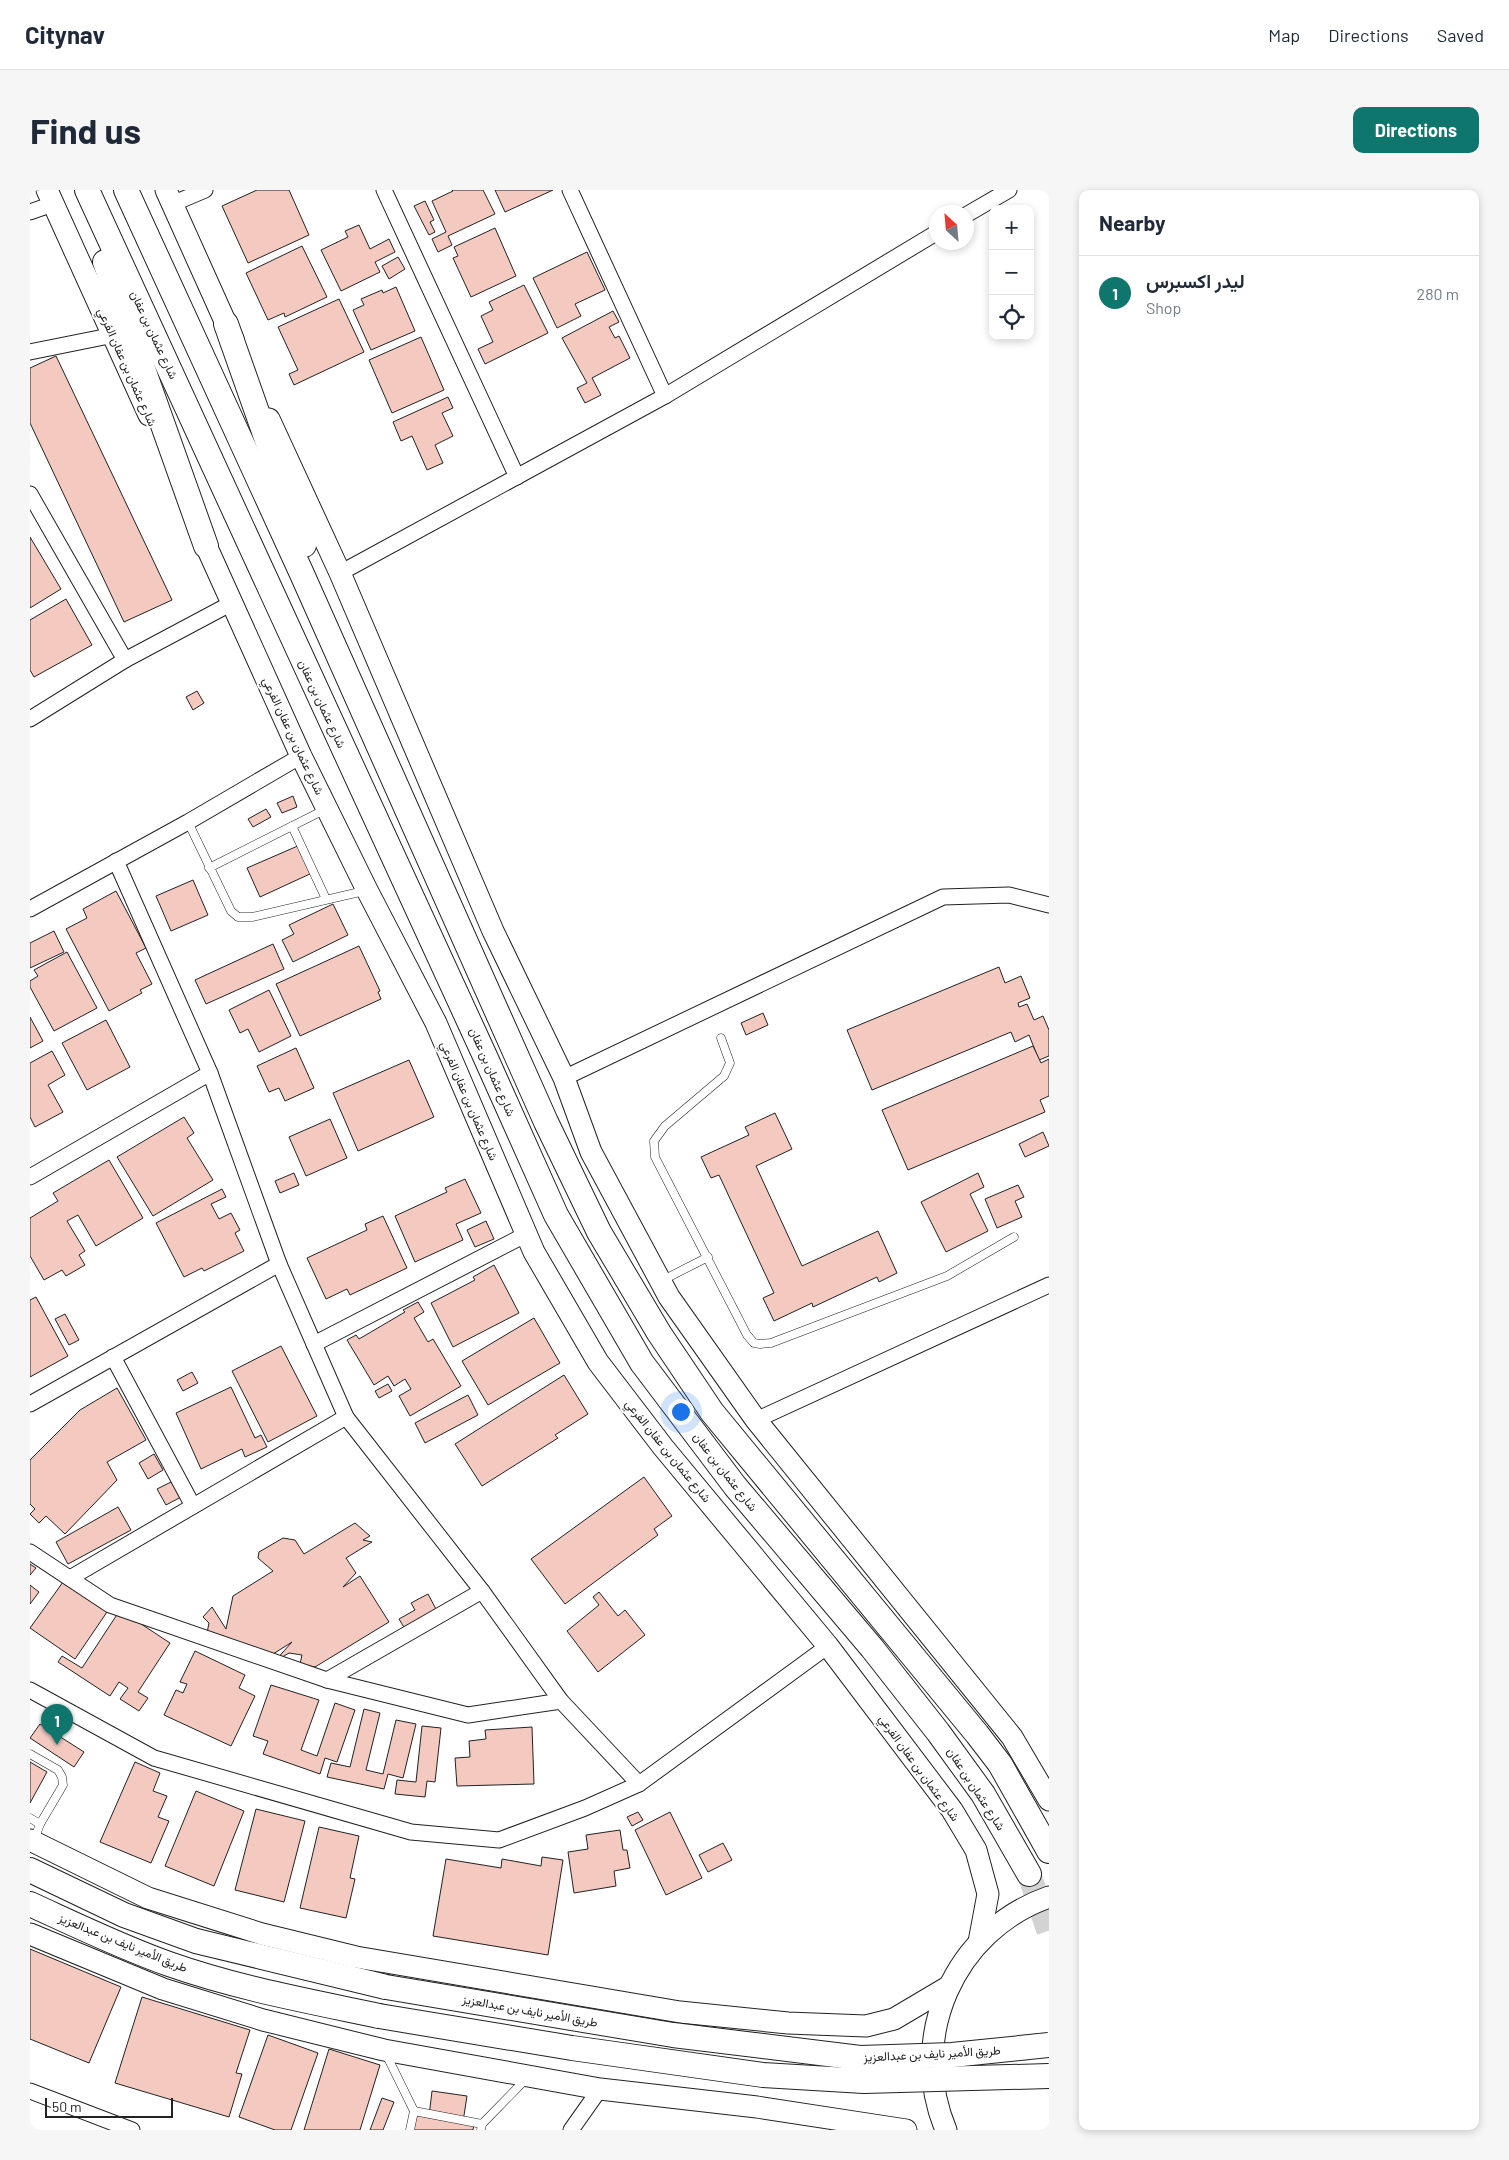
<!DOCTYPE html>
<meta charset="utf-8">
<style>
:root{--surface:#fff;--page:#f6f6f7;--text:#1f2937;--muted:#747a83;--line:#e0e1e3;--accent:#0f766e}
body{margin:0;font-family:Barlow,Vazirmatn,sans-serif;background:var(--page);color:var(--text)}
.controls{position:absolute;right:15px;top:15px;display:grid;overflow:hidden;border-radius:10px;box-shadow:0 2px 8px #0003}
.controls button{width:45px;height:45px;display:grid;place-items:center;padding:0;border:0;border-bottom:1px solid var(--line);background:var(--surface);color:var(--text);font:25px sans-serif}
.compass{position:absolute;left:899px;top:15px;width:45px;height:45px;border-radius:50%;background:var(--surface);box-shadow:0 2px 8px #0003;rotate:334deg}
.scale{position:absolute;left:15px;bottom:12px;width:128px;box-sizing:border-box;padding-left:5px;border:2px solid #222;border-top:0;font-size:14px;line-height:18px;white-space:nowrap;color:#222;-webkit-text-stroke:4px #fff;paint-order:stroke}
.you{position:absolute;left:650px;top:1221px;width:18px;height:18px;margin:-12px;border:4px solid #fff;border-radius:50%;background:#1a73e8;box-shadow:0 0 0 8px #1a73e833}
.badge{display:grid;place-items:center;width:32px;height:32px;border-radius:50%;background:var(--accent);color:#fff;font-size:16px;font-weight:700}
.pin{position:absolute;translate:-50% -41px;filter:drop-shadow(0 1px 2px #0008)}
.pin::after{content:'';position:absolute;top:26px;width:18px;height:15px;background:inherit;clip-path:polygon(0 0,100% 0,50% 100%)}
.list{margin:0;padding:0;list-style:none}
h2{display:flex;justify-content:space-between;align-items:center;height:65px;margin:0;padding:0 20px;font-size:21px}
h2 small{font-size:16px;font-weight:400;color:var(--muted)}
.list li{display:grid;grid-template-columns:32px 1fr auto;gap:15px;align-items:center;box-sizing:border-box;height:75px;padding:0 20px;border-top:1px solid var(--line)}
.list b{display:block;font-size:19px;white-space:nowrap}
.list p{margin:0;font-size:16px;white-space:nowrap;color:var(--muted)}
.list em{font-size:16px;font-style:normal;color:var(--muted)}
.icon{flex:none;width:28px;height:28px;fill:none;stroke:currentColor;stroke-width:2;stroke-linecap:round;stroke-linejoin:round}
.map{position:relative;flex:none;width:1019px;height:1940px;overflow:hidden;border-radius:10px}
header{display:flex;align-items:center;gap:30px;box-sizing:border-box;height:70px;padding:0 25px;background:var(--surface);border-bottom:1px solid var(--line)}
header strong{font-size:24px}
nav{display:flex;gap:28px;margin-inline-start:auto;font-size:18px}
.intro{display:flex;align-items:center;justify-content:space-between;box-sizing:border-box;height:120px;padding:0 30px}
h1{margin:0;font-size:35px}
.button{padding:12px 22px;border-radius:10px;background:var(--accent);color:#fff;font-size:18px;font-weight:700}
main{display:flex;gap:30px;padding:0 30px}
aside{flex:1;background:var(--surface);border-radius:10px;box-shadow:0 2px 8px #0003}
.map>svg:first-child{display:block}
.building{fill:#f3c9c0;stroke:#222}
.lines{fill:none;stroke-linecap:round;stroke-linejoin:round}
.primary-tunnel{stroke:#d3d3d3;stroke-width:24;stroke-dasharray:24 12;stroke-linecap:butt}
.lane-casing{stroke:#222;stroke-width:9}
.street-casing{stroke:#222;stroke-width:17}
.secondary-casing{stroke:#222;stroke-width:23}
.primary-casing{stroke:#222;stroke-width:26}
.lane{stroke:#fff;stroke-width:8}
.street{stroke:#fff;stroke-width:15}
.secondary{stroke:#fff;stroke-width:21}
.primary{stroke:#fff;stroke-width:24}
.primary-bridge-casing{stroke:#222;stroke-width:26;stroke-linecap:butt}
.primary-bridge{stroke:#fff;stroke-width:24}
.labels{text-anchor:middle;stroke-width:4;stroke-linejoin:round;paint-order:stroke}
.street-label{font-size:12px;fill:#222;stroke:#fff}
</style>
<header>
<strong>Citynav</strong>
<nav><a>Map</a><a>Directions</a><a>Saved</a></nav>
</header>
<div class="intro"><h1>Find us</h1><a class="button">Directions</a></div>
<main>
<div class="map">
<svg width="1019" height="1940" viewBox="0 0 1019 1940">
<rect width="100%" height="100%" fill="#fff"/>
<g class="building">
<path d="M227 0H259L279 45 218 73 192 16Z"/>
<path d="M422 0H453L465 24 418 46 422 55 408 62 402 49 416 42 402 11 423 1Z"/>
<path d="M465 0H523L475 22Z"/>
<path d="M395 11 404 30 400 32 405 42 399 45 384 16Z"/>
<path d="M329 35 340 59 359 49 365 62 345 72 350 82 311 101 291 60 318 47 315 41Z"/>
<path d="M465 38 486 86 441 107 423 68 428 66 424 57Z"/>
<path d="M272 56 297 107 255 127 254 123 238 130 216 83Z"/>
<path d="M557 62 575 100 545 114 551 126 527 138 503 88Z"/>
<path d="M368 67 375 79 359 89 352 76Z"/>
<path d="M494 95 518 143 455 174 448 159 463 152 451 126 463 120 459 112Z"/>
<path d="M366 97 385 141 341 160 323 120 334 115 331 109 352 100 353 103Z"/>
<path d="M309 109 334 162 264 195 259 184 268 180 248 137Z"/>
<path d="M583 121 589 132 579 137 585 148 589 146 600 168 562 188 571 205 555 213 547 198 557 193 532 148Z"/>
<path d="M391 147 414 200 362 223 339 170Z"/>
<path d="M26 166 142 410 94 432 0 233V178Z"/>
<path d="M418 207 423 218 412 223 423 246 405 255 413 273 397 280 382 246 371 251 363 232Z"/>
<path d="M0 347 31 399 0 418Z"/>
<path d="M36 409 62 455 4 487 0 480V430Z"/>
<path d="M167 501 174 513 163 520 156 507Z"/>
<path d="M263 606 267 617 252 623 247 613Z"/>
<path d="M236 619 241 627 223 637 218 629Z"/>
<path d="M270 655 282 683 230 707 217 678Z"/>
<path d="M163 690 178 725 141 741 126 706Z"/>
<path d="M86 701 116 758 106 763 122 794 110 800 112 803 79 821 36 739 57 728 53 719Z"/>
<path d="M303 714 318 745 263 772 252 750 264 744 259 735Z"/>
<path d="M24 741 34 762 0 778V753Z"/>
<path d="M243 754 254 779 176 814 165 790Z"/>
<path d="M329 756 350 801 348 802 351 809 270 846 246 794Z"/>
<path d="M37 762 67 818 24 841 0 797V791L8 786 4 780Z"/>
<path d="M969 777 975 793 991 786 1000 808 988 813 989 817 997 814 1004 830 1013 826 1019 840V866L1009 870 999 845 985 852 981 842 842 900 817 840Z"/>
<path d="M239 800 261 846 229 862 218 839 210 843 199 820Z"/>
<path d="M733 823 738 835 716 845 711 833Z"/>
<path d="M0 827 13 851 0 858Z"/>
<path d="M76 830 100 877 57 900 32 853Z"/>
<path d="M1003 856 1011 873 1019 869V906L1010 910 1015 922 878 980 852 920Z"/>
<path d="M266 858 284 898 255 911 249 898 239 902 227 876Z"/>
<path d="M22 861 35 885 18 895 33 922 5 937 0 927V873Z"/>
<path d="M379 870 404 927 328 961 303 903Z"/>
<path d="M745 923 762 959 726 976 772 1076 848 1041 867 1083 849 1092 847 1087 783 1117 782 1113 744 1131 733 1108 744 1103 689 985 681 988 671 967 719 945 715 937Z"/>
<path d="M154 927 164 943 157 948 183 990 123 1026 87 967Z"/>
<path d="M300 929 317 968 276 986 259 947Z"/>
<path d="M1013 942 1019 956 995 967 989 954Z"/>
<path d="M79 970 113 1028 66 1056 48 1025 37 1031 55 1061 49 1065 55 1075 36 1086 32 1080 14 1090 0 1066V1028L28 1011 23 1003Z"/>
<path d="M264 983 269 995 250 1003 245 991Z"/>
<path d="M948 983 954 997 940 1004 958 1041 916 1062 891 1012Z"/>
<path d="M435 989 451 1023 426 1034 433 1050 385 1072 365 1026 417 1002 415 998Z"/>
<path d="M988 995 994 1007 985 1011 992 1027 967 1038 955 1009Z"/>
<path d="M192 999 196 1007 181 1014 189 1029 201 1023 210 1040 205 1043 214 1061 174 1081 172 1078 154 1087 126 1033Z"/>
<path d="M353 1026 377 1078 320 1105 317 1099 296 1109 277 1068 337 1040 335 1034Z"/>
<path d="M456 1031 464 1049 445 1057 437 1040Z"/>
<path d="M464 1075 489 1123 423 1157 401 1113 445 1090 443 1087Z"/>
<path d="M6 1107 38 1166 0 1187V1110Z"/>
<path d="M388 1112 394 1122 384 1128 398 1152 403 1149 431 1196 380 1226 369 1206 381 1199 375 1189 364 1196 358 1186 344 1195 317 1150 326 1145 329 1149 375 1122 373 1120Z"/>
<path d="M35 1124 49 1150 39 1155 25 1129Z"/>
<path d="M504 1128 530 1173 458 1215 432 1171Z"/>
<path d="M251 1156 287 1226 238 1252 202 1181Z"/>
<path d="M162 1182 168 1193 153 1201 147 1190Z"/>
<path d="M534 1185 558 1224 525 1245 528 1248 452 1296 425 1254Z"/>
<path d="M358 1194 362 1201 349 1208 345 1201Z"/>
<path d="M201 1197 225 1248 231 1245 237 1257 215 1267 212 1259 171 1279 146 1223Z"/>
<path d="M87 1198 116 1250 77 1272 87 1290 35 1344 16 1326 9 1333 0 1324 5 1319 0 1314V1270L50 1220Z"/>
<path d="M438 1205 448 1225 395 1253 385 1233Z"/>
<path d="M124 1264 133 1280 118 1289 109 1273Z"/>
<path d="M614 1287 642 1326 624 1339 628 1345 535 1414 501 1369Z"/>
<path d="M143 1291 151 1307 136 1315 127 1299Z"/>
<path d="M88 1317 101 1340 38 1374 26 1352Z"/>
<path d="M325 1333 340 1346 333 1350 342 1352 316 1368 326 1383 313 1397 330 1386 359 1432 285 1477 270 1474 272 1465 259 1463 244 1472 262 1452 243 1464 200 1456 194 1446 177 1443 179 1433 173 1427 182 1417 196 1439 203 1406 243 1381 228 1368 229 1362 253 1348 265 1350 274 1364Z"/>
<path d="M0 1374 6 1378 0 1385Z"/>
<path d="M33 1392 77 1422 45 1469 0 1438Z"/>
<path d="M0 1395 9 1402 0 1414Z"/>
<path d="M569 1402 588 1426 595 1420 615 1445 568 1482 537 1441 569 1415 563 1407Z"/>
<path d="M398 1404 407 1421 375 1439 369 1429 385 1420 381 1413Z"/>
<path d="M90 1420 140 1453 108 1502 118 1508 109 1521 90 1509 98 1498 89 1492 80 1506 28 1472 32 1466 52 1478Z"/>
<path d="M165 1461 215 1485 209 1498 225 1506 201 1556 134 1525 146 1500 153 1503 157 1494 150 1492Z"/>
<path d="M241 1495 289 1510 271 1560 287 1566 305 1513 325 1520 307 1572 295 1568 290 1584 233 1564 238 1551 223 1546Z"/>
<path d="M334 1519 350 1523 336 1580 353 1584 366 1530 386 1534 373 1588 358 1584 354 1599 297 1587 301 1573 320 1577Z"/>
<path d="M10 1534 54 1562 44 1577 0 1548Z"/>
<path d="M392 1536 411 1538 405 1592 397 1591 395 1607 365 1604 367 1590 386 1592Z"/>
<path d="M502 1537 504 1594 427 1596 425 1568 440 1567 439 1551 456 1549 455 1540Z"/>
<path d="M0 1572 17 1582 0 1613Z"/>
<path d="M105 1572 130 1583 123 1601 137 1606 128 1627 139 1631 121 1673 70 1652Z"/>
<path d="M166 1601 214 1621 184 1696 135 1676Z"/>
<path d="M226 1619 275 1631 254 1712 205 1700Z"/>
<path d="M608 1622 613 1630 602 1636 597 1627Z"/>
<path d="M640 1622 672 1688 636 1705 605 1640Z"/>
<path d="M289 1637 329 1646 320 1688 325 1689 316 1728 270 1718Z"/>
<path d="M590 1640 593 1660H597L600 1678 584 1681 586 1696 544 1703 538 1662 558 1659 556 1645Z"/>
<path d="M693 1653 702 1670 678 1682 669 1665Z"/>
<path d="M512 1667 533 1670 518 1765 403 1746 416 1669 471 1678 472 1669 511 1676Z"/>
<path d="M0 1759 91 1797 59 1873 0 1849Z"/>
<path d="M112 1807 220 1840 206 1883 212 1884 199 1927 85 1893Z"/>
<path d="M238 1845 288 1863 261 1940H245L209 1927Z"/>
<path d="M299 1859 350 1875 330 1940H274Z"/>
<path d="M402 1901 437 1906 433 1932 444 1934 443 1940H383L385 1924 399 1926Z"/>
<path d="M352 1908 364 1912 353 1940H340Z"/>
</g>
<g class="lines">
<path class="primary-tunnel" d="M999 1684 1019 1742"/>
<defs>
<g id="lane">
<path d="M158 632 201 721 208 727H222L334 701"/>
<path d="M262 636 296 709"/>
<path d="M179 678 296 619"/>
<path d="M691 848 700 873 694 886 635 936 624 951 625 967 717 1145 724 1153 730 1154 741 1153 917 1086 984 1047"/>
<path d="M633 1090 678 1067"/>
<path d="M0 1564 28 1580 32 1587 33 1595 10 1634 4 1650"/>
<path d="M0 1628 10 1634"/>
<path d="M356 1864 384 1921 380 1940"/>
<path d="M384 1921 452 1934"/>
<path d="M451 1940 452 1934 497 1888"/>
</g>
<g id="street">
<path d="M354 0 487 287"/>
<path d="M540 0 635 206"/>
<path d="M142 14 175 0"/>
<path d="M0 22 23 14"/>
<path d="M936 25 979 0"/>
<path d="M0 162 84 145"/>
<path d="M0 304 95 470"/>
<path d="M310 383 635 206 906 43"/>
<path d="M0 529 95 470 202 413"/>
<path d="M86 671 180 883 249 1074 316 1227 452 1401 531 1511 609 1594"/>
<path d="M0 719 158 632 271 566"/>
<path d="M534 888 913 707 979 705 1019 715"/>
<path d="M0 987 180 883"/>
<path d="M284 1154 495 1045"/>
<path d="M83 1167 163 1316"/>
<path d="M0 1214 249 1074"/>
<path d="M726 1230 1019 1095"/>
<path d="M0 1362 80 1415 297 1490 438 1525 531 1511"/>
<path d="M40 1388 316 1227"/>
<path d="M297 1490 452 1401"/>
<path d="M0 1500 124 1568 381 1642 469 1650 555 1618 609 1594 798 1456"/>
<path d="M0 1901 102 1940"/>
<path d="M541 1940 570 1899"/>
</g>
<g id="secondary">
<path d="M17 0 119 225"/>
<path d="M136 0 203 149"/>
<path d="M239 229 310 383 463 741 534 888 561 962 639 1107 726 1230 982 1547 1019 1610"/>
<path d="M169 340 271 566 337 700 406 833 504 1062 568 1172 633 1257 798 1456 922 1620 946 1660 958 1704 949 1752"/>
<path d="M0 1650 118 1708 232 1744 326 1767 650 1822 758 1833 836 1836 864 1829 918 1797"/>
<path d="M0 1744 133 1799 233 1830 354 1860 570 1899 727 1917 876 1940"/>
<path d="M916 1940C877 1848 924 1740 1019 1707"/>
</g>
<g id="primary">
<path d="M57 0 454 864 526 1025 612 1173 705 1296 842 1458 908 1542 953 1604 999 1684"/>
<path d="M96 0 272 384 516 932 569 1042 629 1143 682 1222 947 1544 970 1574 1019 1661"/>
<path d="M75 72 176 356"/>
<path d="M196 134 274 355"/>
<path d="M0 1680 94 1725 166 1751 356 1797"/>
<path d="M0 1714C46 1735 91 1757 139 1774 207 1798 278 1811 349 1826"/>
</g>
</defs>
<use href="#lane" class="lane-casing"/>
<use href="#street" class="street-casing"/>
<use href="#secondary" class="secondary-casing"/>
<use href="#primary" class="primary-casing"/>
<use href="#lane" class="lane"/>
<use href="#street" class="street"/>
<use href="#secondary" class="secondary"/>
<use href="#primary" class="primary"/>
<defs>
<g id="primary-bridge">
<path d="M356 1797 643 1845 830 1868 922 1865 1019 1855"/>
<path d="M349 1826 542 1858 733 1885 834 1891 1019 1886"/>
</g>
</defs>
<use href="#primary-bridge" class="primary-bridge-casing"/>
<use href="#primary-bridge" class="primary-bridge"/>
</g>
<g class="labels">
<g class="street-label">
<text transform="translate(124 145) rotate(65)" y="4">شارع عثمان بن عفان</text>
<text transform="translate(97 177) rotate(66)" y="4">شارع عثمان بن عفان الفرعي</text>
<text transform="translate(292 514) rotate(65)" y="4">شارع عثمان بن عفان</text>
<text transform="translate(263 546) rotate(65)" y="4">شارع عثمان بن عفان الفرعي</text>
<text transform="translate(462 882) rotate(66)" y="4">شارع عثمان بن عفان</text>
<text transform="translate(439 911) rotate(67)" y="4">شارع عثمان بن عفان الفرعي</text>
<text transform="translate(638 1261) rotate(51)" y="4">شارع عثمان بن عفان الفرعي</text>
<text transform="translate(695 1282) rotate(52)" y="4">شارع عثمان بن عفان</text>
<text transform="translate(889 1578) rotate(54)" y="4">شارع عثمان بن عفان الفرعي</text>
<text transform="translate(946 1599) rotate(57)" y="4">شارع عثمان بن عفان</text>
<text transform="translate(93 1753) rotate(22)" y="4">طريق الأمير نايف بن عبدالعزيز</text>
<text transform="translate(500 1821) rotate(10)" y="4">طريق الأمير نايف بن عبدالعزيز</text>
<text transform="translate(902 1864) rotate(-3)" y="4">طريق الأمير نايف بن عبدالعزيز</text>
</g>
</g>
</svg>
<div class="controls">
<button>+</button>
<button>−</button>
<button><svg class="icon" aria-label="locate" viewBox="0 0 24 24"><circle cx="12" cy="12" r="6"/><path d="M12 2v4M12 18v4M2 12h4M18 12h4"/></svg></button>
</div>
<svg class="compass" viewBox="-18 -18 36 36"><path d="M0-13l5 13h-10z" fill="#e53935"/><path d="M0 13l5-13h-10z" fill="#747a83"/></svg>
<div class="scale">50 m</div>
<div class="you"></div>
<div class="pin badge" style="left:27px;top:1555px">1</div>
</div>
<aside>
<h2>Nearby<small></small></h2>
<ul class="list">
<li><span class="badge">1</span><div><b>ليدر اكسبرس</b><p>Shop</p></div><em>280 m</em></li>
</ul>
</aside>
</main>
